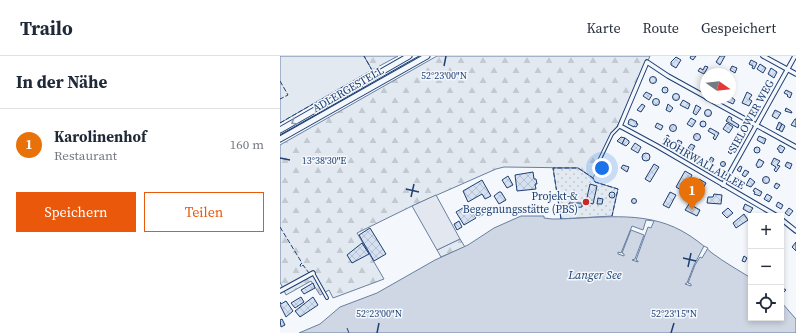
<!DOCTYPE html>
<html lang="de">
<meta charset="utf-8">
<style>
:root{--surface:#fff;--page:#f2f2f3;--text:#1f2937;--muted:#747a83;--line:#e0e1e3;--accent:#ea580c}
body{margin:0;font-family:"Source Serif 4",serif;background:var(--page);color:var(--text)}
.controls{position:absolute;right:12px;bottom:12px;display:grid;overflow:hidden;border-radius:0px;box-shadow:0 2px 6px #0003}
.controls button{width:36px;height:36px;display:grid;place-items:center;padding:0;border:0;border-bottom:1px solid var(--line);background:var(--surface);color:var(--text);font:20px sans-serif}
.compass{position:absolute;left:420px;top:12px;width:36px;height:36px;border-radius:50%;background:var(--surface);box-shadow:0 2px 6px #0003;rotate:104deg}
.you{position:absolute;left:322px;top:112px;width:14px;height:14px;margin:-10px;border:3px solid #fff;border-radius:50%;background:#1a73e8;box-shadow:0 0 0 6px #1a73e833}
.badge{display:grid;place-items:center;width:26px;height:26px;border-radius:50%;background:var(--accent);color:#fff;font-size:13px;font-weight:700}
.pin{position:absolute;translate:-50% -33px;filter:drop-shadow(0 1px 2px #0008)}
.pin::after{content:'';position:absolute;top:21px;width:14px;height:12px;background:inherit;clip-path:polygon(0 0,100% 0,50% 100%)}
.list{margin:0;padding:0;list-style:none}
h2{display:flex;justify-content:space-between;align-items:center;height:52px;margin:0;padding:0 16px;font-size:17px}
h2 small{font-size:13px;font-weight:400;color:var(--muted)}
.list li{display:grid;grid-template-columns:26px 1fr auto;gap:12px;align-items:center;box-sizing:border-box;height:72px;padding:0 16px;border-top:1px solid var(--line)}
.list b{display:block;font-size:15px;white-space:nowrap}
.list p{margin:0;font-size:13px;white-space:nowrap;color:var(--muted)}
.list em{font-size:13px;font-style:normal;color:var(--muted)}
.actions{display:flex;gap:8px;padding:12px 16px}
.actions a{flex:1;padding:9px 0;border:1px solid var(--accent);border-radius:0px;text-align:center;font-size:14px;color:var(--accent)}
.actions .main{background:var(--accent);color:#fff}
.icon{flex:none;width:22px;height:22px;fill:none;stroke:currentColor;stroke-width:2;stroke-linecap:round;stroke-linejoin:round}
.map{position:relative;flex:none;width:516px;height:277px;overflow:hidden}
header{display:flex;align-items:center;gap:24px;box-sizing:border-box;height:56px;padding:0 20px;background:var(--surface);border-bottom:1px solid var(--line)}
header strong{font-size:19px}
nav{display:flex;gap:22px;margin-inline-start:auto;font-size:14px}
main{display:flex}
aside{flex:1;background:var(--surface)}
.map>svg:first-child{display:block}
.grass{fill:#e3e9f0;stroke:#687fa3}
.forest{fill:url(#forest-firs);stroke:#687fa3}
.park{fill:url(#park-dots);stroke:#687fa3}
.parking{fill:#e3e8f0;stroke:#687fa3}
.water{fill:#cfd7e4;stroke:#687fa3}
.pier{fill:#f4f7fb;stroke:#687fa3}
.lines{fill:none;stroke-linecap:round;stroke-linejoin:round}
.ferry{stroke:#1d3f73;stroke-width:1;stroke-dasharray:5 4;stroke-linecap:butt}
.building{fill:url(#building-cross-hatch);stroke:#1d3f73}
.service-casing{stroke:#1d3f73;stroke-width:4}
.minor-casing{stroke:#1d3f73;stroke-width:5.5}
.secondary-casing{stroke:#1d3f73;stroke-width:7}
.service{stroke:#f4f7fb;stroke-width:2}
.minor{stroke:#f4f7fb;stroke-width:3.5}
.secondary{stroke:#f4f7fb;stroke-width:5}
.tram{stroke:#1d3f73;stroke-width:1}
.fence{stroke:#1d3f73;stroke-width:1;stroke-dasharray:5 2;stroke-linecap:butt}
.oneway{stroke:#889bb7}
.ticks{fill:none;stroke:#1d3f73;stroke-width:1.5}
.poi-dot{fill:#c62828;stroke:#f4f7fb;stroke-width:1.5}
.labels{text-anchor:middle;stroke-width:3;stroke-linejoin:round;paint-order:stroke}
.street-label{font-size:11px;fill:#1d3f73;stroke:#f4f7fb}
.poi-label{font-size:11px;fill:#1d3f73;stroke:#f4f7fb;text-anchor:end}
.water-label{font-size:12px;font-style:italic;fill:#1d3f73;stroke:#f4f7fb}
.ticks-label{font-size:10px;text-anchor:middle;fill:#1d3f73;stroke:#f4f7fb;stroke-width:3;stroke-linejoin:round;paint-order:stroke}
</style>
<header>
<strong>Trailo</strong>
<nav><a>Karte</a><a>Route</a><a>Gespeichert</a></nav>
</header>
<main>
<aside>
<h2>In der Nähe<small></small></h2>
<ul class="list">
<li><span class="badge" style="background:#e8710a">1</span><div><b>Karolinenhof</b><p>Restaurant</p></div><em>160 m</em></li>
</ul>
<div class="actions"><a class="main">Speichern</a><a>Teilen</a></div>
</aside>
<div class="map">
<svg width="516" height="277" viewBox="0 0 516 277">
<defs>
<pattern id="forest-firs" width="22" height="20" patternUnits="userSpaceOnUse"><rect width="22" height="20" fill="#e3e9f0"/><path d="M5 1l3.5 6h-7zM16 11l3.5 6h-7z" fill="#c2c9d1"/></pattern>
<pattern id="park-dots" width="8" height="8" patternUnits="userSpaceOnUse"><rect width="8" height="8" fill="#e3e9f0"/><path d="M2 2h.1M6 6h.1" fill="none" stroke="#c2c9d1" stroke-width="1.8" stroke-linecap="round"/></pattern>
<pattern id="building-cross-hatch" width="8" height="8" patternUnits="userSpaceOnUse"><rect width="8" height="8" fill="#d5e0f0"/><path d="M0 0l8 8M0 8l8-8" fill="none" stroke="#b6c1d1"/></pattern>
</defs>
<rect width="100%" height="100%" fill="#f4f7fb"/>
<path class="grass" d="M0 0H84L92 14 0 67Z"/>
<g class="forest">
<path d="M84 0H118L92 14Z"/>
<path d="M157 0H370L313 122 298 112 224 111 216 113 132 150 77 177 104 223 53 242 49 234 40 239 31 225 6 239 0 226V89Z"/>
<path d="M180 183 185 191 161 201 157 194Z"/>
</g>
<path class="park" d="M273 112H298L313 122 315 126 338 133 332 160 281 163Z"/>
<path class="parking" d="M156 139 180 183 157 194 132 150Z"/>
<path class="water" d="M241 160H264V162L272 163C316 163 362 153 402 175 413 181 423 189 432 197 444 206 458 214 471 222V262H501V246L516 263V277H19L40 268 60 251 97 237 155 204 188 189 214 172Z"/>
<g class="pier">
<path d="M366 164 374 165 371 172 368 171 356 204 358 205V206L352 204 355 203 364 179 351 174 342 197 344 198V200L338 198V196L341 197 352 170 363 174Z"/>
<path d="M424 190 428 192 422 202 420 201 415 209 408 227 411 228V230L405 228 407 227 414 209Z"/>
</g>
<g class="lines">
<path class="ferry" d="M67 272 69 277"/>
</g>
<g class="building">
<path d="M411 0H416L413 4 410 2Z"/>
<path d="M440 0H445L440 9 436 6Z"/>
<path d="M396 1 401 4 396 12 391 9V6Z"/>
<path d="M471 4 477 7 474 13 472 12 473 10 469 8Z"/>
<path d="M480 8 486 12 483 17 477 13Z"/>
<path d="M425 10 428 11 424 18 418 15 420 12 423 14Z"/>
<path d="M452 10 457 12 455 17 450 14Z"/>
<path d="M491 12 497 16 494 22 488 18Z"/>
<circle cx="373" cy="24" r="3.5"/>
<circle cx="385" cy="34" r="3"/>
<path d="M506 34 512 37 510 42 507 40 508 39 504 37Z"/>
<path d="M366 36 372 39 369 44 363 40Z"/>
<path d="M467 36 472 39 469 43 472 45 469 50 462 47Z"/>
<circle cx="396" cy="41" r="3.5"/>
<path d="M450 40 455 44 453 48 442 43 450 42Z"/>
<circle cx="376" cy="46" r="3.5"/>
<path d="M403 44 410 48 408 53 400 49Z"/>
<path d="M362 48 365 50 361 56 357 54Z"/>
<path d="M388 48 393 52 390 56 386 54Z"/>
<path d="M416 49 421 52 416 59 413 57Z"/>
<path d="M506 52 511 55 512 57 505 55Z"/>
<circle cx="428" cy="57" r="3.5"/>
<path d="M495 54 501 57 497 63 492 60Z"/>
<path d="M449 60 452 62 451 64 459 69 458 72 446 65Z"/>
<path d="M411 62 416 65 412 71 407 68Z"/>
<path d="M351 63 357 66 356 67 358 68 356 71 354 70V71L348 68 349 64Z"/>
<path d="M515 63H516V71L511 69Z"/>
<circle cx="423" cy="68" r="3"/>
<path d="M499 66 502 68 499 74 496 73Z"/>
<path d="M377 67 383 70 381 74 375 71Z"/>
<path d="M447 67 453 71 449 77 443 73Z"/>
<path d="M502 68 505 70 502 76 499 74Z"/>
<circle cx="393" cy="72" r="3.5"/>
<path d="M430 72 439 77 435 84 433 82 435 79 428 75Z"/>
<circle cx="417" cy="81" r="3.5"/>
<path d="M387 79 389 80 388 83 390 84 388 87 384 84Z"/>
<path d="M479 80 486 83 484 88 477 84Z"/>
<path d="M341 81 345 82 342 88 337 85Z"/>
<path d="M345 82 349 85V87L346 90 342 88Z"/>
<path d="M398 84 402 86 400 90 396 88Z"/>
<path d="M355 87 361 91 358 97 351 93Z"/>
<path d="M411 88 415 90 412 95 408 92Z"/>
<path d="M500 89 505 92 502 97 499 96V94L497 93Z"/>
<path d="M452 90 455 91 451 98 448 96 450 94 448 92Z"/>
<circle cx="477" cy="94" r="3"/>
<circle cx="366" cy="101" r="4"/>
<path d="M431 101 434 103 432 107 429 105Z"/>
<path d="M494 102 500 105 497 109 500 110 496 116 494 114 496 111 491 108Z"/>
<path d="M479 103 484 106 481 111H479L478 112 476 109Z"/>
<circle cx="443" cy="108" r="2.5"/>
<path d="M507 106 512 108 510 113 505 110Z"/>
<path d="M374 108 379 111 370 126 365 123Z"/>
<path d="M343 109 349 111 347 116 341 112Z"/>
<path d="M460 110 462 111 460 116 457 114Z"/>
<path d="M465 114 469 116 465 121 462 119Z"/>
<path d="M405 115 412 119 403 135 396 131Z"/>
<path d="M253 116 254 123H256L257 128H255L256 133 237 135 235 119Z"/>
<path d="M228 120 233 129 227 132 222 124Z"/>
<circle cx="486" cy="124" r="3.5"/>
<path d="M457 121 462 124 459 129 454 126Z"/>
<path d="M470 122 475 126 471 131 466 129Z"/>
<path d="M419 123 426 127 417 143 409 139Z"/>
<path d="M202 124 211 140 205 143 202 138 188 146 183 135Z"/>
<path d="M496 127 500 129 497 133 494 131Z"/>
<path d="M310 128 317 130 313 148 306 146Z"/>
<path d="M475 132 482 136 480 140 474 138 475 136 473 135Z"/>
<circle cx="332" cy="139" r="3"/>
<path d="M219 136H221L226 144 219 148 214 140Z"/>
<path d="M390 136 396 139 389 152 383 149Z"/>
<path d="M434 138 442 139 441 148 427 147 428 141H433Z"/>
<path d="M487 138 492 141 489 146 484 143Z"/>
<path d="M318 142 323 143 322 148H317Z"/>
<circle cx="354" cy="145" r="2.5"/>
<path d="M498 146 503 149 501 153 496 150Z"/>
<path d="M289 147H302V151L289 152Z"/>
<path d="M409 148 420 154 417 160 405 154Z"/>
<path d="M465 148 473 152 470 157 463 153Z"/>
<path d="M188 149 196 162 184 169 176 156Z"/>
<path d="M448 152 453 157 447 162 442 157Z"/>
<path d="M509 152 513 155 509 160 505 157Z"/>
<path d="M201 153 204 158 199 161 196 156Z"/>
<path d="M464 158 468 164 456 172 453 167Z"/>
<path d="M179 165 182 171 177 174 174 168Z"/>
<path d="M90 172 106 198 94 205 79 179Z"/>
<path d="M516 186V195L512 191Z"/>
<path d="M82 187 89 198 72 207 67 199Z"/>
<path d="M464 200 467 202 465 206 462 205Z"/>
<path d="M33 227 35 232 24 238 21 234Z"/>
<path d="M501 231 506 234 502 238H501Z"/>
<path d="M21 241 24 246 15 252 11 247Z"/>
<path d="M33 241 38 249 20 261 15 255Z"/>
<path d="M6 245 13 255 6 261 0 249V246L1 248Z"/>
<path d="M2 263 5 269 1 271 0 264Z"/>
</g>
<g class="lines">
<defs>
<g id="service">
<path d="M316 111 332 78 340 70"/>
<path d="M33 217 47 242"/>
</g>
<g id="minor">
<path d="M483 0 516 18"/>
<path d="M426 41 388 20 367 6 340 70 377 90 497 160"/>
<path d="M427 42 516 91"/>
<path d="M443 129 515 0"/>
<path d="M501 163 516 175"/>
<path d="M0 235 33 217"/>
</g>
<g id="secondary">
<path d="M0 74 129 0"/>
<path d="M0 83 147 0"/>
</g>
</defs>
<use href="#service" class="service-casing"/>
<use href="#minor" class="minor-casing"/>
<use href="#secondary" class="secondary-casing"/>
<use href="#service" class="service"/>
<use href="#minor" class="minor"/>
<use href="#secondary" class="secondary"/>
<path class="tram" d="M0 79 139 0"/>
<g class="fence">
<path d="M0 25 8 39 0 43"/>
<path d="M0 67 92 14 84 0"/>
<path d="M281 163 273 112H298L313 122 315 126 338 133 332 160"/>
<path d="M0 171 22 207 20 209 21 211 23 209 29 217"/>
</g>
</g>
<defs><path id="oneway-chevron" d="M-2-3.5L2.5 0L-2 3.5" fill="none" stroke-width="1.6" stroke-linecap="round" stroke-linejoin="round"/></defs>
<use class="oneway" href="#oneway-chevron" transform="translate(14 66) rotate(150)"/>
<path class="ticks" d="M164 10 166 0M0 102 10 104M126 133 139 136M131 141 134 128M403 202 416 205M408 211 411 197M97 277 99 267M391 277 394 267"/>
<circle class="poi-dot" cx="306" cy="146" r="4"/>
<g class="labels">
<g class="street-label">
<text transform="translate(68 33) rotate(-30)" y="4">ADLERGESTELL</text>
<text transform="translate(471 60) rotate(-61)" y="4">SIELOWER WEG</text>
<text transform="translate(424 107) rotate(30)" y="4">ROHRWALLALLEE</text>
</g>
<g class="poi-label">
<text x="298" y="144">Projekt-&amp;<tspan x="298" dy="13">Begegnungsstätte (PBS)</tspan></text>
</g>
<g class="water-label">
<text x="315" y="223">Langer See</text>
</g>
</g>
<g class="ticks-label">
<text x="164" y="23">52°23'00"N</text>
<text x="44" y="108">13°38'30"E</text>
<text x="99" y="261">52°23'00"N</text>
<text x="394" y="261">52°23'15"N</text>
</g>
</svg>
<div class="controls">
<button>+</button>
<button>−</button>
<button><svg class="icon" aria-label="locate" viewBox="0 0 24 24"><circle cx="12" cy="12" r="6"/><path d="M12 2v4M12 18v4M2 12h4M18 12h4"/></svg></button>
</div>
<svg class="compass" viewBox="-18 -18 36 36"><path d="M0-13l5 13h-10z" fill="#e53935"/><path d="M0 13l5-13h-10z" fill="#747a83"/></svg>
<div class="you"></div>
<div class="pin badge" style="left:412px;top:154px;background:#e8710a">1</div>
</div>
</main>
